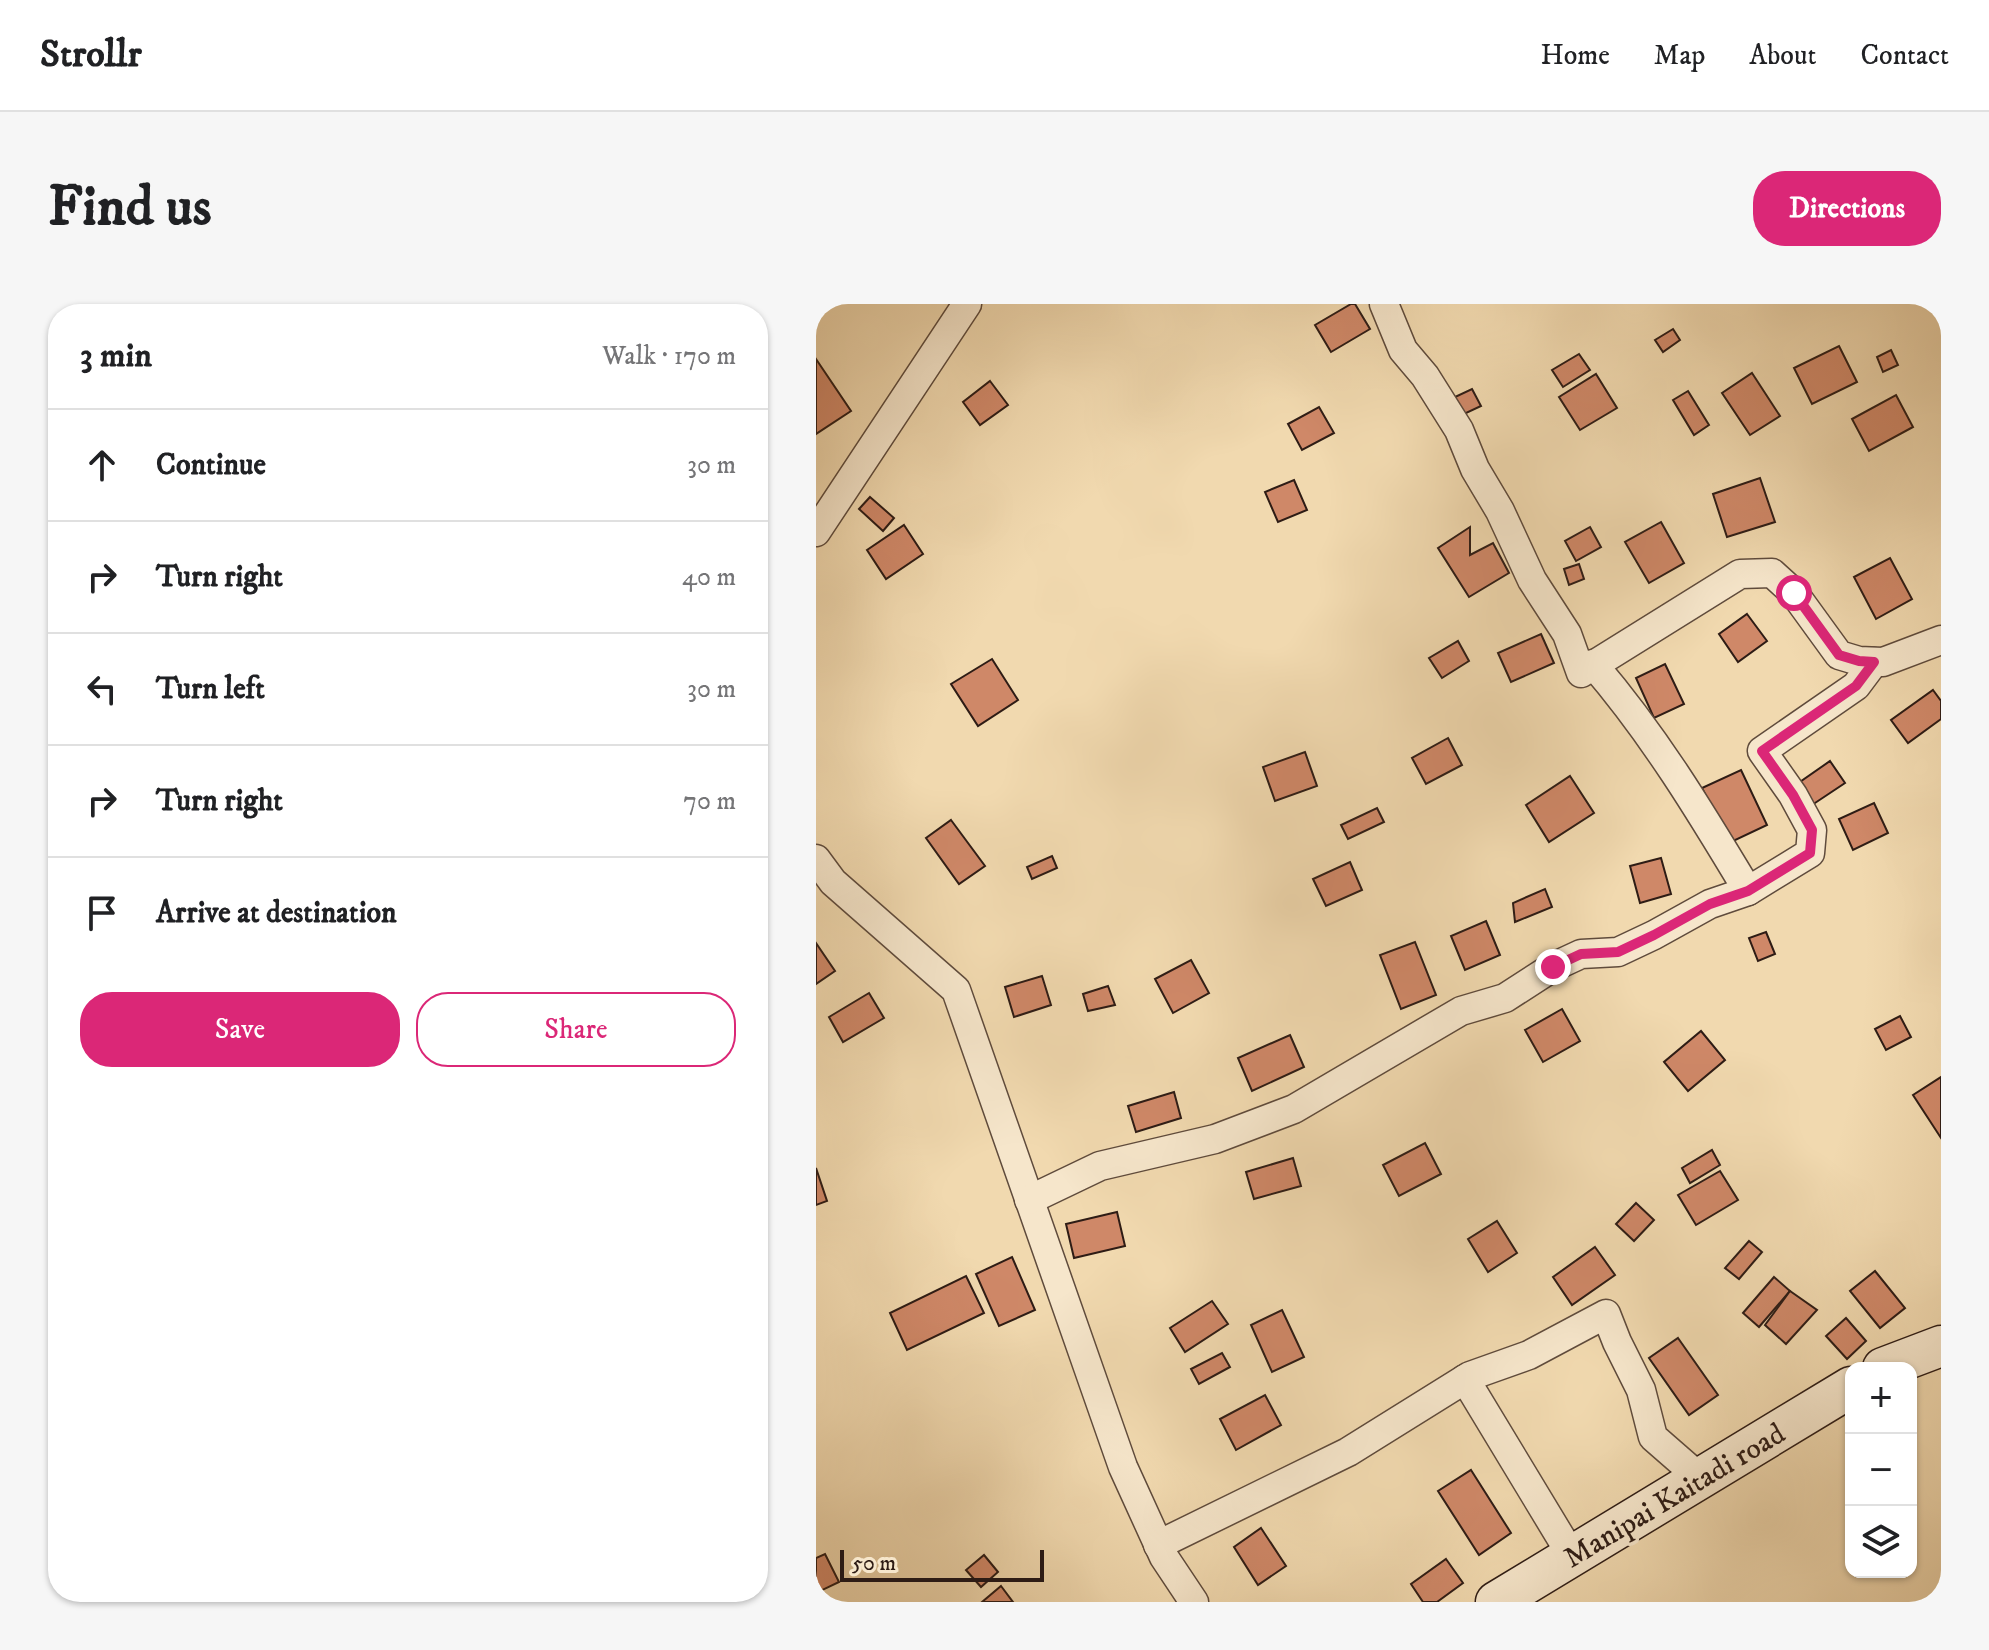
<!DOCTYPE html>
<meta charset="utf-8">
<style>
:root{--surface:#fff;--page:#f6f6f6;--text:#202124;--muted:#757577;--line:#e0e0e0;--accent:#db2777}
body{margin:0;font-family:"IM FELL DW Pica",serif;background:var(--page);color:var(--text)}
.controls{position:absolute;right:24px;bottom:24px;display:grid;overflow:hidden;border-radius:16px;box-shadow:0 2px 6px #0004}
.controls button{width:72px;height:72px;display:grid;place-items:center;padding:0;border:0;border-bottom:2px solid var(--line);background:var(--surface);color:var(--text);font:40px sans-serif}
.scale{position:absolute;left:24px;bottom:20px;width:204px;box-sizing:border-box;padding-left:8px;border:4px solid #2e1c15;border-top:0;font-size:22px;line-height:28px;white-space:nowrap;color:#2e1c15;-webkit-text-stroke:6px #f6e6cb;paint-order:stroke}
.stop{position:absolute;width:24px;height:24px;margin:-18px;border:6px solid #db2777;border-radius:50%;background:#fff}
.stop.end{background:#db2777;border-color:#fff;box-shadow:0 2px 8px #0008}
.list{margin:0;padding:0;list-style:none}
h2{display:flex;justify-content:space-between;align-items:center;height:104px;margin:0;padding:0 32px;font-size:34px}
h2 small{font-size:26px;font-weight:400;color:var(--muted)}
.list li{display:grid;grid-template-columns:52px 1fr auto;gap:24px;align-items:center;box-sizing:border-box;height:112px;padding:0 32px;border-top:2px solid var(--line)}
.list b{display:block;font-size:30px;white-space:nowrap}
.list em{font-size:26px;font-style:normal;color:var(--muted)}
.actions{display:flex;gap:16px;padding:24px 32px}
.actions a{flex:1;padding:18px 0;border:2px solid var(--accent);border-radius:32px;text-align:center;font-size:28px;color:var(--accent)}
.actions .main{background:var(--accent);color:#fff}
.icon{flex:none;width:44px;height:44px;fill:none;stroke:currentColor;stroke-width:2;stroke-linecap:round;stroke-linejoin:round}
.map{position:relative;flex:none;width:1125px;height:1298px;overflow:hidden;border-radius:32px}
header{display:flex;align-items:center;gap:48px;box-sizing:border-box;height:112px;padding:0 40px;background:var(--surface);border-bottom:2px solid var(--line)}
header strong{font-size:38px}
nav{display:flex;gap:44px;margin-inline-start:auto;font-size:28px}
.intro{display:flex;align-items:center;justify-content:space-between;box-sizing:border-box;height:192px;padding:0 48px}
h1{margin:0;font-size:56px}
.button{padding:20px 36px;border-radius:32px;background:var(--accent);color:#fff;font-size:28px;font-weight:700}
main{display:flex;gap:48px;padding:0 48px}
aside{flex:1;background:var(--surface);border-radius:32px;box-shadow:0 2px 6px #0004}
.map>svg:first-child{display:block}
.building{fill:#cf8868;stroke:#2e1c15;stroke-width:2}
.lines{fill:none;stroke-linecap:round;stroke-linejoin:round}
.minor-casing{stroke:#5f4b3c;stroke-width:31}
.secondary-casing{stroke:#2e1c15;stroke-width:43}
.minor{stroke:#f6e6cb;stroke-width:28}
.secondary{stroke:#f6e6cb;stroke-width:40}
.route{stroke:#db2777;stroke-width:10}
.labels{text-anchor:middle;stroke-width:7;stroke-linejoin:round;paint-order:stroke}
.street-label{font-size:30px;fill:#2e1c15;stroke:#f6e6cb}
</style>
<header>
<strong>Strollr</strong>
<nav><a>Home</a><a>Map</a><a>About</a><a>Contact</a></nav>
</header>
<div class="intro"><h1>Find us</h1><a class="button">Directions</a></div>
<main>
<aside>
<h2>3 min<small>Walk · 170 m</small></h2>
<ul class="list">
<li><svg class="icon" aria-label="ahead" viewBox="0 0 24 24"><path d="M12 20V5M6 11l6-6 6 6"/></svg><div><b>Continue</b></div><em>30 m</em></li>
<li><svg class="icon" aria-label="right" viewBox="0 0 24 24"><path d="M7 20v-9h11M14 6l5 5-5 5"/></svg><div><b>Turn right</b></div><em>40 m</em></li>
<li><svg class="icon" aria-label="left" viewBox="0 0 24 24"><path d="M17 20v-9H6M10 6l-5 5 5 5"/></svg><div><b>Turn left</b></div><em>30 m</em></li>
<li><svg class="icon" aria-label="right" viewBox="0 0 24 24"><path d="M7 20v-9h11M14 6l5 5-5 5"/></svg><div><b>Turn right</b></div><em>70 m</em></li>
<li><svg class="icon" aria-label="arrive" viewBox="0 0 24 24"><path d="M6 21V4h12l-3 4 3 4H6"/></svg><div><b>Arrive at destination</b></div></li>
</ul>
<div class="actions"><a class="main">Save</a><a>Share</a></div>
</aside>
<div class="map">
<svg width="1125" height="1298" viewBox="0 0 1125 1298">
<rect width="100%" height="100%" fill="#f1d9af"/>
<filter id="stains"><feTurbulence type="fractalNoise" baseFrequency=".0025" numOctaves="4"/><feColorMatrix values="0 0 0 0 .2 0 0 0 0 .09 0 0 0 0 .02 0 0 0 .5 -.17"/></filter>
<radialGradient id="worn" r=".72"><stop offset=".6" stop-color="#630" stop-opacity="0"/><stop offset="1" stop-color="#630" stop-opacity=".3"/></radialGradient>
<g class="building">
<path d="M535 0H539L554 25 515 48 499 21Z"/>
<path d="M857 25 864 36 847 48 839 36Z"/>
<path d="M1023 42 1041 78 996 100 978 64Z"/>
<path d="M1075 46 1082 61 1067 68 1061 53Z"/>
<path d="M763 50 774 66 747 83 736 66Z"/>
<path d="M0 55 35 107 0 130Z"/>
<path d="M936 69 964 112 934 131 906 89Z"/>
<path d="M780 70 801 104 764 126 743 93Z"/>
<path d="M174 77 192 101 164 121 147 98Z"/>
<path d="M656 85 665 102 648 110 639 93Z"/>
<path d="M872 87 893 121 878 131 857 96Z"/>
<path d="M1080 91 1097 123 1053 147 1036 115Z"/>
<path d="M503 103 518 129 486 146 472 120Z"/>
<path d="M944 174 959 218 911 233 897 190Z"/>
<path d="M478 176 491 206 462 218 449 188Z"/>
<path d="M54 193 78 214 67 227 43 205Z"/>
<path d="M845 218 868 259 833 279 809 238Z"/>
<path d="M88 221 107 250 70 275 51 246Z"/>
<path d="M654 223V251L677 239 693 269 653 293 622 244Z"/>
<path d="M774 223 785 243 760 257 749 237Z"/>
<path d="M1074 254 1096 295 1060 315 1038 273Z"/>
<path d="M763 260 768 275 753 281 748 265Z"/>
<path d="M931 310 951 337 922 358 903 330Z"/>
<path d="M725 330 738 359 695 378 682 349Z"/>
<path d="M642 337 653 357 626 374 613 354Z"/>
<path d="M176 355 202 396 162 422 135 380Z"/>
<path d="M849 360 868 400 838 414 820 374Z"/>
<path d="M1117 386 1125 397V415L1092 439 1075 416Z"/>
<path d="M632 434 646 461 610 480 596 454Z"/>
<path d="M489 448 501 482 459 497 447 463Z"/>
<path d="M1014 457 1029 479 996 501 981 480Z"/>
<path d="M925 466 951 521 913 539 886 484Z"/>
<path d="M754 472 778 509 733 538 710 501Z"/>
<path d="M1058 499 1072 529 1037 546 1023 515Z"/>
<path d="M561 504 568 518 532 535 525 521Z"/>
<path d="M135 516 169 562 143 580 110 534Z"/>
<path d="M236 552 241 564 216 575 211 563Z"/>
<path d="M845 554 855 590 824 599 814 562Z"/>
<path d="M534 558 546 586 510 602 497 575Z"/>
<path d="M729 585 736 603 699 618 697 599Z"/>
<path d="M670 617 684 651 649 666 635 632Z"/>
<path d="M950 628 959 650 942 657 933 634Z"/>
<path d="M599 638 620 691 585 705 564 651Z"/>
<path d="M0 639 19 667 0 680Z"/>
<path d="M375 656 393 689 357 709 339 675Z"/>
<path d="M226 672 235 701 198 713 189 683Z"/>
<path d="M292 682 299 701 272 707 267 690Z"/>
<path d="M53 689 68 714 27 738 13 713Z"/>
<path d="M746 705 764 737 727 758 709 726Z"/>
<path d="M1084 712 1095 733 1070 746 1059 725Z"/>
<path d="M885 727 909 756 872 787 848 758Z"/>
<path d="M474 731 488 763 436 787 422 754Z"/>
<path d="M1125 773V834L1097 791Z"/>
<path d="M358 788 365 814 320 828 312 802Z"/>
<path d="M609 839 625 870 583 892 567 861Z"/>
<path d="M896 846 904 861 874 879 866 864Z"/>
<path d="M477 854 485 882 438 895 430 868Z"/>
<path d="M0 864 11 897 0 901Z"/>
<path d="M904 867 922 896 880 921 862 891Z"/>
<path d="M820 899 838 916 818 937 800 920Z"/>
<path d="M301 908 309 942 258 954 250 920Z"/>
<path d="M681 917 701 949 672 968 652 935Z"/>
<path d="M933 937 946 948 923 975 909 964Z"/>
<path d="M779 943 799 971 756 1001 737 973Z"/>
<path d="M196 953 219 1006 183 1022 160 970Z"/>
<path d="M1059 967 1089 1004 1064 1024 1034 987Z"/>
<path d="M150 972 168 1009 91 1046 74 1009Z"/>
<path d="M958 973 974 987 943 1023 927 1009Z"/>
<path d="M974 987 1001 1006 970 1040 949 1021Z"/>
<path d="M396 997 412 1020 369 1048 354 1024Z"/>
<path d="M466 1006 488 1053 456 1068 435 1021Z"/>
<path d="M1030 1014 1050 1037 1031 1055 1010 1032Z"/>
<path d="M862 1034 902 1091 873 1111 833 1054Z"/>
<path d="M406 1049 414 1063 383 1080 375 1065Z"/>
<path d="M449 1091 465 1121 420 1146 404 1115Z"/>
<path d="M655 1166 695 1229 663 1251 622 1187Z"/>
<path d="M445 1224 470 1262 442 1281 418 1243Z"/>
<path d="M9 1250 23 1278 0 1289V1254Z"/>
<path d="M168 1251 182 1268 165 1283 150 1266Z"/>
<path d="M630 1255 647 1279 621 1298H607L595 1280Z"/>
<path d="M185 1282 197 1298H166Z"/>
</g>
<g class="lines">
<defs>
<g id="minor">
<path d="M568 0 587 46 609 72 643 126 659 165 684 207 716 276 751 330 765 369 924 270 956 269 978 289 1023 351 1043 357 1067 358 1125 336"/>
<path d="M0 228 151 0"/>
<path d="M777 360C838 431 884 507 932 587"/>
<path d="M0 555 17 578 140 686 307 1163 348 1253 378 1298"/>
<path d="M213 896 284 862 399 835 478 805 645 707 689 694 737 663 765 650 802 648 838 631 894 600 932 587 994 549 996 526 977 491 946 447 1040 382 1058 358"/>
<path d="M649 1075 756 1252"/>
<path d="M342 1241 532 1148 654 1072 713 1051 790 1010 801 1038 825 1086 837 1133 884 1174"/>
</g>
<g id="secondary">
<path d="M1067 1064 1125 1042"/>
<path d="M680 1298 1035 1083"/>
</g>
</defs>
<use href="#minor" class="minor-casing"/>
<use href="#secondary" class="secondary-casing"/>
<use href="#minor" class="minor"/>
<use href="#secondary" class="secondary"/>
</g>
<g class="lines">
<path class="route" d="M737 663 765 650 802 648 838 631 894 600 932 587 994 549 996 526 977 491 946 447 1040 382 1058 358 1043 357 1023 351 978 289"/>
</g>
<g class="labels">
<g class="street-label">
<text transform="translate(858 1191) rotate(-31)" y="10">Manipai Kaitadi road</text>
</g>
</g>
<rect width="100%" height="100%" filter="url(#stains)"/>
<rect width="100%" height="100%" fill="url(#worn)"/>
</svg>
<div class="controls">
<button>+</button>
<button>−</button>
<button><svg class="icon" aria-label="layers" viewBox="0 0 24 24"><path d="M12 4l9 5-9 5-9-5zM3 14l9 5 9-5"/></svg></button>
</div>
<div class="scale">50 m</div>
<div class="stop" style="left:978px;top:289px"></div>
<div class="stop end" style="left:737px;top:663px"></div>
</div>
</main>
